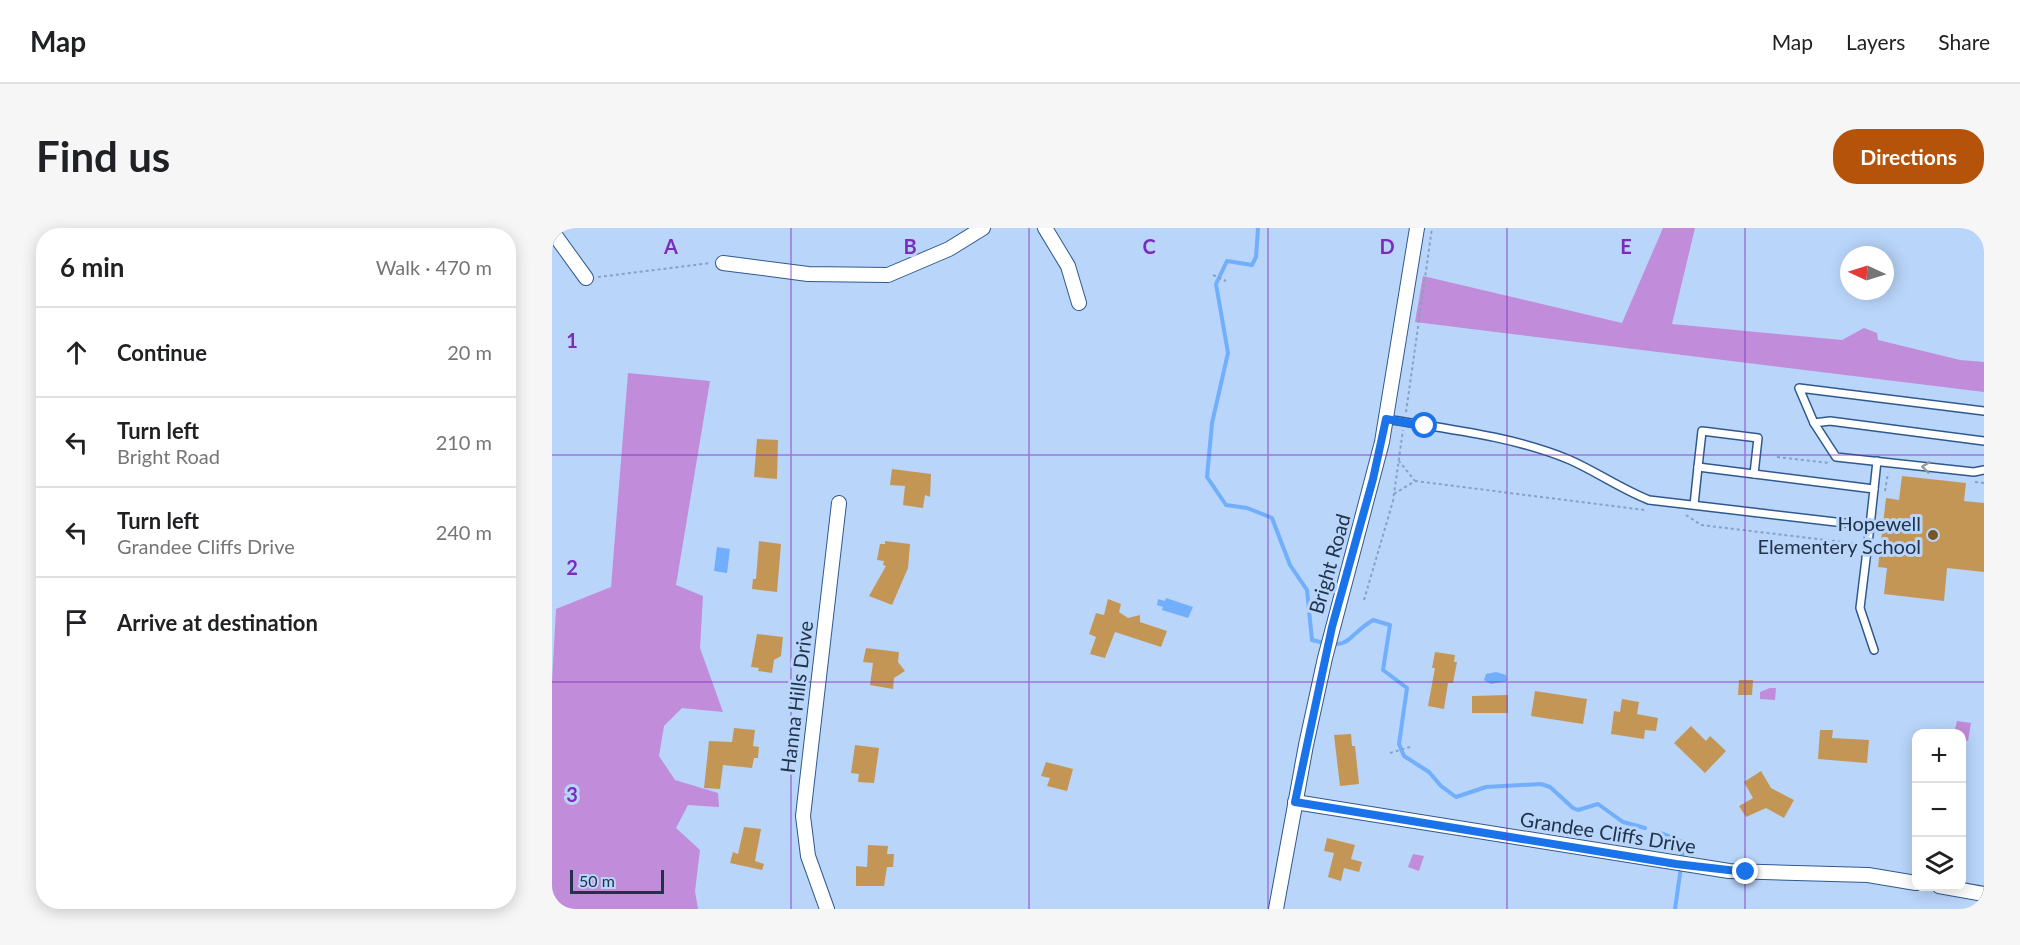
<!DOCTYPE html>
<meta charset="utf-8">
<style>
:root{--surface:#fff;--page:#f6f6f6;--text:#202124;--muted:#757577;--line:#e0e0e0;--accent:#b45309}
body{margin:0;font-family:Lato,sans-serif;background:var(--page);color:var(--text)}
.controls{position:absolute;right:18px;bottom:18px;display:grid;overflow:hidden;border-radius:12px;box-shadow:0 3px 15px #0003}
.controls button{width:54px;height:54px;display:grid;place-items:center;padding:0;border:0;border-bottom:2px solid var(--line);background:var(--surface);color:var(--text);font:30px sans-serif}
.compass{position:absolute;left:1288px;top:18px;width:54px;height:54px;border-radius:50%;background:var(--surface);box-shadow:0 3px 15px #0003;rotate:274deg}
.scale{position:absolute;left:18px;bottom:15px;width:94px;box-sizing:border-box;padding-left:6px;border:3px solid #21334b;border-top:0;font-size:16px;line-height:21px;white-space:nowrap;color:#21334b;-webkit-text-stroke:4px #b9d5fa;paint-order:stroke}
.stop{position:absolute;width:18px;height:18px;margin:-14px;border:4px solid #1a73e8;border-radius:50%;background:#fff}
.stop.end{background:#1a73e8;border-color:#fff;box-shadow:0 2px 6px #0008}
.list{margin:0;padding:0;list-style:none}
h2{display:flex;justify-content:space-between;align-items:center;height:78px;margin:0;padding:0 24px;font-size:26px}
h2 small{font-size:20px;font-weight:400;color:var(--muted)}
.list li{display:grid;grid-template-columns:39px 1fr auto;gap:18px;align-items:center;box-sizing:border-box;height:90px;padding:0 24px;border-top:2px solid var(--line)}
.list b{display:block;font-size:22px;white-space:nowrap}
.list p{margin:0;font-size:20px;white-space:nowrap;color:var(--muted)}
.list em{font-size:20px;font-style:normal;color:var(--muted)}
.icon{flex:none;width:33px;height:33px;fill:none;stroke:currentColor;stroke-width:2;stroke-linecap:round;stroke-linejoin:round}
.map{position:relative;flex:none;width:1432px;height:681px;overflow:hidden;border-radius:24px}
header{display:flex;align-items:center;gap:36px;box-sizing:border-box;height:84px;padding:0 30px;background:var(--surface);border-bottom:2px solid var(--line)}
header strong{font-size:28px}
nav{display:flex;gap:33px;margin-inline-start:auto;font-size:21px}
.intro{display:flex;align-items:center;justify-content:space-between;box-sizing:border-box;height:144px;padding:0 36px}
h1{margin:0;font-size:42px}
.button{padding:15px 27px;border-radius:24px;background:var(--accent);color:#fff;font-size:21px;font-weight:700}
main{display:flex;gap:36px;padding:0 36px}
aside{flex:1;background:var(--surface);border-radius:24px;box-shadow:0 3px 15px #0003}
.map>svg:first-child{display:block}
.green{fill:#c18cd9}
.water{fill:#71aefc}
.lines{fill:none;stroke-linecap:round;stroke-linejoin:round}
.stream{stroke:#71aefc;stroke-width:4}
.building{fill:#c49655}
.lane-casing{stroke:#2f598e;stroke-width:10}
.street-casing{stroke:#2f598e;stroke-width:16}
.path{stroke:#88a1c1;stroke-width:2;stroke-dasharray:3 3;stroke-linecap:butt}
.lane{stroke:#fff;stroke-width:7}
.street{stroke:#fff;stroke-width:14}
.oneway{stroke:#9099a5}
.route{stroke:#1a73e8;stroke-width:8}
.grid{fill:none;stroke:#7b2cbf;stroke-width:1.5;stroke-opacity:0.55}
.poi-dot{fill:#74562a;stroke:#b9d5fa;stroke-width:2}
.labels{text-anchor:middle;stroke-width:6;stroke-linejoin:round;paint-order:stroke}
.poi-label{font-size:20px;fill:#21334b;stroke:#b9d5fa;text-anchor:end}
.street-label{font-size:20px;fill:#21334b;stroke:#b9d5fa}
.grid-label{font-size:20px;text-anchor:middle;font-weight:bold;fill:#7b2cbf;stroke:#b9d5fa;stroke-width:6;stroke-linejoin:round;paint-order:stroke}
</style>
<header>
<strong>Map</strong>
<nav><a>Map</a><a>Layers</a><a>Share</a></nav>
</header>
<div class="intro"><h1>Find us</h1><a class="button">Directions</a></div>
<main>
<aside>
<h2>6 min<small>Walk · 470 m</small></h2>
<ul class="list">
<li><svg class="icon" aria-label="ahead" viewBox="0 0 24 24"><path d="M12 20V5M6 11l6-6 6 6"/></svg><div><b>Continue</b></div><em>20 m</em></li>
<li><svg class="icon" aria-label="left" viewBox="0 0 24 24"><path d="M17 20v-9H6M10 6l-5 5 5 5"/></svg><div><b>Turn left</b><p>Bright Road</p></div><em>210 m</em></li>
<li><svg class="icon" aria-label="left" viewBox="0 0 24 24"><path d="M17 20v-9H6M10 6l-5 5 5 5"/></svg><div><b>Turn left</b><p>Grandee Cliffs Drive</p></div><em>240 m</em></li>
<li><svg class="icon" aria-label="arrive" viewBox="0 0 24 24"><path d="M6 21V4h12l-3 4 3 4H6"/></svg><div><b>Arrive at destination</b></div></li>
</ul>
</aside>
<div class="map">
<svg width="1432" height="681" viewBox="0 0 1432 681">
<rect width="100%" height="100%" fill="#b9d5fa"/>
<g class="green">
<path d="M1111 0H1143L1120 96 1290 112 1312 100 1325 105 1326 112 1408 132 1432 134V164L863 94 871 48 1070 95Z"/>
<path d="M76 145 158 153 124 357 151 368 148 420 171 484 130 480 112 498 107 528 123 552 166 565 167 579 136 577 124 600 148 622 143 663 146 681H0V454L4 381 59 359Z"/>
<path d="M1218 460H1224L1223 472 1208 471V464Z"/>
<path d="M1405 493 1419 495 1416 513 1410 511V506L1402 505Z"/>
<path d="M861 626 872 628 867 643 856 639Z"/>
</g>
<g class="water">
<path d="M165 319 178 321 175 345 162 343Z"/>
<path d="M614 370 641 379 636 390 610 382 611 379 605 377 606 371 613 373Z"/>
<path d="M944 444 954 447 955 453 939 456 932 452 934 446Z"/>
</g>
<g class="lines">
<g class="stream">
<path d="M706 0 704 29 700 37 675 33 664 56 676 125 660 195 655 249 674 277 695 280 720 290 738 337 755 362 760 412C802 423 791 410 821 392L838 397 831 442 855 460 847 516 852 528 877 544 889 558 904 569 934 559 989 556 998 559 1021 580 1026 582 1046 576 1071 594 1093 600"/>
<path d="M1109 605 1131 614 1130 631"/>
<path d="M1123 681 1129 639"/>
</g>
</g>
<g class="building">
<path d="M205 211 226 212 225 251 202 249Z"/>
<path d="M340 241 379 246 378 269 373 267 371 280 351 277 353 258 338 257Z"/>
<path d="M1350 248 1414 255 1412 273 1432 275V344L1395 340 1392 373 1332 366 1335 340 1326 339 1334 270 1347 272Z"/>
<path d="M207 313 229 316 225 364 200 361 201 351H204Z"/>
<path d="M333 313 358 316 356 340 340 377 317 368 334 338 331 337 332 333 325 332 328 316H333Z"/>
<path d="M556 371 569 376 567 384 576 390 588 387V394L615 403 609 419 563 404 553 430 538 426 544 409 537 406 544 385 552 387Z"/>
<path d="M205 406 231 409 229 428 222 432 220 445 206 443 207 440 199 439Z"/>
<path d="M314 420 347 424 346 434 353 443 342 450 341 461 318 457 321 435 311 434Z"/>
<path d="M883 424 903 427 902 434H905L901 455H896L892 481 876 478 883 440H880Z"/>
<path d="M1187 452H1201L1200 467H1186Z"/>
<path d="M983 463 1035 471 1031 496 979 488Z"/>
<path d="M956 467V485H920V468Z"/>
<path d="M1070 471 1087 474 1085 486 1106 490 1104 503 1093 502 1092 511 1059 506 1062 483 1068 484Z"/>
<path d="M1139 498 1154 513 1158 508 1174 523 1153 545 1122 515Z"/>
<path d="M182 500 203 502 201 518 207 519 206 530H202L200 540 171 537 168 561 152 560 157 513 180 514Z"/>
<path d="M1268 502H1281L1280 510 1317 512 1315 535 1266 531Z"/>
<path d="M799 506 800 518H803L807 556 788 558 782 507Z"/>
<path d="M303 517 327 520 322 555 306 554 307 546 299 545Z"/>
<path d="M494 534 521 541 515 563 495 558 498 550 489 548Z"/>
<path d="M1209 543 1219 560 1242 572 1232 590 1214 580 1194 589 1187 578 1201 570 1192 554Z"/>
<path d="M192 599 209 601 203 633 212 636 210 642 178 635 181 624 186 626Z"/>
<path d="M775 610 803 617 799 631 810 634 807 644 792 640 789 653 776 649 782 625 772 623Z"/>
<path d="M316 617 336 618 335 626H342L341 639H335L332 658H304V638L315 639Z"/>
</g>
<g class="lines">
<defs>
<g id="lane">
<path d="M834 191C895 201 961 208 1018 232 1045 244 1069 261 1097 272L1318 298 1322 261 1146 239 1142 277"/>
<path d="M1262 195 1247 160 1432 183"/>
<path d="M1432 213 1278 193 1262 195 1284 229 1422 244 1432 242"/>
<path d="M1146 239 1150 203 1206 210 1202 246"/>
<path d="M1322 261 1325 233"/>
<path d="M1318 298 1308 380 1322 422"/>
</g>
<g id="street">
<path d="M493 0 516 38 527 75"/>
<path d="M0 3 34 50"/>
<path d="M171 35 256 46 336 47 397 21 431 0"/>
<path d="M743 574 1177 643 1316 647 1364 655"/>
<path d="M1387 658 1432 666"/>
<path d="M275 681 256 628 251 588 287 275"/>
<path d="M724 681 754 517 773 430 830 214 865 0"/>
</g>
</defs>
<use href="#lane" class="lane-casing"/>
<use href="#street" class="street-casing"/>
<g class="path">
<path d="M661 47 674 53"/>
<path d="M46 49 159 35"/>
<path d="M854 184 880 0"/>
<path d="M1225 229 1277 235"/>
<path d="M863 253 1093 282"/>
<path d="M1423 254 1432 255"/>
<path d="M1333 263 1336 245"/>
<path d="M842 266 863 253 847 233"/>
<path d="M1134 287 1149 297 1307 316"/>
<path d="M812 372 841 273 851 202"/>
<path d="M838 525 858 519"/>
</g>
<use href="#lane" class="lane"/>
<use href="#street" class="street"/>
</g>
<defs><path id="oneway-chevron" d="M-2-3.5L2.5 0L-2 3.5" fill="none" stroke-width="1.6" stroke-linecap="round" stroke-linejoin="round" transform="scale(1.5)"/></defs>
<use class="oneway" href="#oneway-chevron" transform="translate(1374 239) rotate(-173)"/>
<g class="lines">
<path class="route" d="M873 198 834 191 821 251 780 399 743 574 1124 636 1194 644"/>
</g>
<path class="grid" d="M239 0V681M477 0V681M716 0V681M955 0V681M1193 0V681M0 227H1432M0 454H1432"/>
<circle class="poi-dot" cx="1381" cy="307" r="6"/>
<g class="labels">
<g class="poi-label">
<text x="1369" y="303">Hopewell<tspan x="1369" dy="23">Elementery School</tspan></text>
</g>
<g class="street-label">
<text transform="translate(778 336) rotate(-74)" y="7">Bright Road</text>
<text transform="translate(245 469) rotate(-83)" y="7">Hanna Hills Drive</text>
<text transform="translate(1056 605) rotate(9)" y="7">Grandee Cliffs Drive</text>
</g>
</g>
<g class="grid-label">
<text x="119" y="26">A</text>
<text x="358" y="26">B</text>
<text x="597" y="26">C</text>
<text x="835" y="26">D</text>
<text x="1074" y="26">E</text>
<text x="20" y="120">1</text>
<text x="20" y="347">2</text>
<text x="20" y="574">3</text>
</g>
</svg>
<div class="controls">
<button>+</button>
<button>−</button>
<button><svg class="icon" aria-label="layers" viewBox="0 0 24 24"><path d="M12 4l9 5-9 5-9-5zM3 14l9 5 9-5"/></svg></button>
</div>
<svg class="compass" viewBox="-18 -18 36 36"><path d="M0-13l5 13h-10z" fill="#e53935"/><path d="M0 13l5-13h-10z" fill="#757577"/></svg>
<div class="scale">50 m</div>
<div class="stop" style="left:873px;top:198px"></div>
<div class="stop end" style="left:1194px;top:644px"></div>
</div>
</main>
